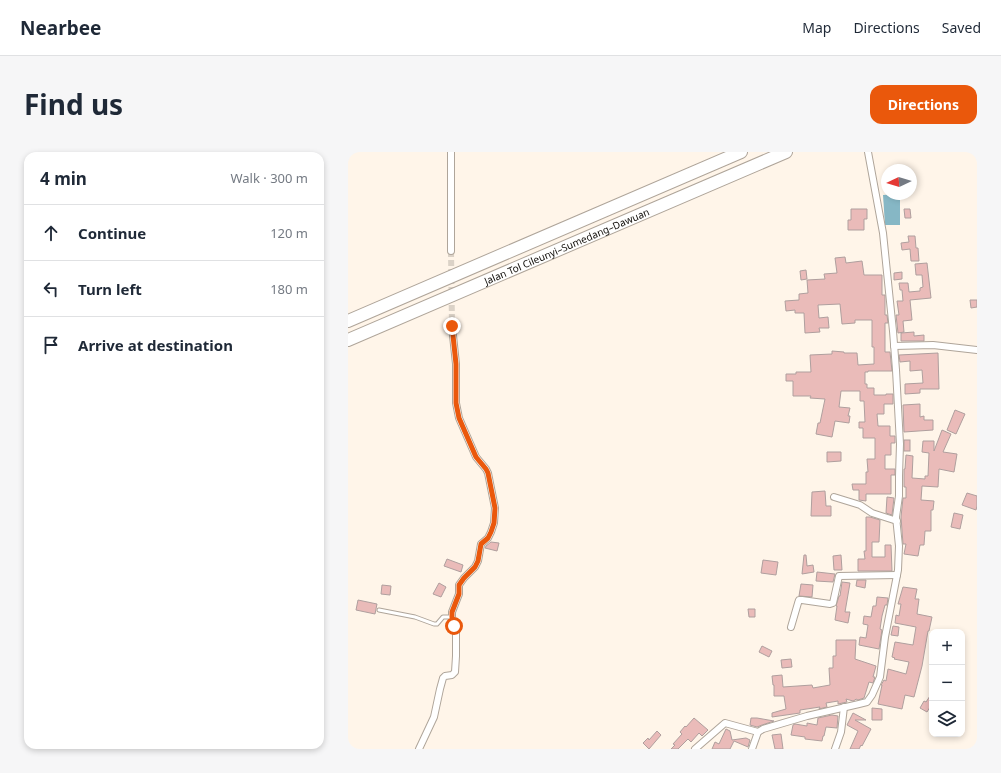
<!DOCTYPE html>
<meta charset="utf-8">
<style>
:root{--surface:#fff;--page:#f6f6f7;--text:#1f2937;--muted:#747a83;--line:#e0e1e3;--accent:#ea580c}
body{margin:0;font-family:"Noto Sans",sans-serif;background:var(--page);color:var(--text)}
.controls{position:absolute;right:12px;bottom:12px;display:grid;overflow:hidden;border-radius:8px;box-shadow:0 2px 6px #0003}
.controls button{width:36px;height:36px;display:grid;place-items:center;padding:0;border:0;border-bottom:1px solid var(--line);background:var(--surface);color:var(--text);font:20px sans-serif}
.compass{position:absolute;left:533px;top:12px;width:36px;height:36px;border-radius:50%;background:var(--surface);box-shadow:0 2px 6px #0003;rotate:266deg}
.stop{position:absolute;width:12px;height:12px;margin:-9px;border:3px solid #ea580c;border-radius:50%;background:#fff}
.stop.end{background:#ea580c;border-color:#fff;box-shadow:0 1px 4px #0008}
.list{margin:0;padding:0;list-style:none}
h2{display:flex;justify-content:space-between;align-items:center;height:52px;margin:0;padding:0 16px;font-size:17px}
h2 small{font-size:13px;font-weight:400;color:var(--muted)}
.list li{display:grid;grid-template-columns:26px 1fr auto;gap:12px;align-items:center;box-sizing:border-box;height:56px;padding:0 16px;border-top:1px solid var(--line)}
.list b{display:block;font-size:15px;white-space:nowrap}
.list em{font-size:13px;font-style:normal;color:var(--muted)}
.icon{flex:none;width:22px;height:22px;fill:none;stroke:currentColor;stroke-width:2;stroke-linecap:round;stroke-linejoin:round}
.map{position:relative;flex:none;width:629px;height:597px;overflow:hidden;border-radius:12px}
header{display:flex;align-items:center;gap:24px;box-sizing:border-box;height:56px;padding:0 20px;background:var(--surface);border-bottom:1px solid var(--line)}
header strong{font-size:19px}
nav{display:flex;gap:22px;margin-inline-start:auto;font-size:14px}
.intro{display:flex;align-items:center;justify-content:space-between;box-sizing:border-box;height:96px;padding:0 24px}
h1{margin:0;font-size:28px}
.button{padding:10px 18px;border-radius:12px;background:var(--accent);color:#fff;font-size:14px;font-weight:700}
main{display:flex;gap:24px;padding:0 24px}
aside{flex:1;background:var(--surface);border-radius:12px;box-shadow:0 2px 6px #0003}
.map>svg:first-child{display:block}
.water{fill:#86b7c5}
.building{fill:#eabbb9;stroke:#af9f9e}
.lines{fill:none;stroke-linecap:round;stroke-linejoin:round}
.street-tunnel{stroke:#dbd2c7;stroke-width:6;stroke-dasharray:6 3;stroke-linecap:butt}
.lane-casing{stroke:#afa59a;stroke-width:5}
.street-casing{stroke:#afa59a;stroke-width:8}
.highway-casing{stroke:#afa59a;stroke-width:14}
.lane{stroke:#fff;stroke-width:3}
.street{stroke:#fff;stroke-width:6}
.highway{stroke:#fff;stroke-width:12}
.route{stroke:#ea580c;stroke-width:5}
.labels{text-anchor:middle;stroke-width:3;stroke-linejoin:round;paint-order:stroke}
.street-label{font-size:10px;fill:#0f0c08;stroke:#fff}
</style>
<header>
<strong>Nearbee</strong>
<nav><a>Map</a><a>Directions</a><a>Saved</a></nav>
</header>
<div class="intro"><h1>Find us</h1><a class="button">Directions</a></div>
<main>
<aside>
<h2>4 min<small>Walk · 300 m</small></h2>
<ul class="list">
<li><svg class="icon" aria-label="ahead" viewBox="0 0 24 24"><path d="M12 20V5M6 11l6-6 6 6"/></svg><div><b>Continue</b></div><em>120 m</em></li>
<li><svg class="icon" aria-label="left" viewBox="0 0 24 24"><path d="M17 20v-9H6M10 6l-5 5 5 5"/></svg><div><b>Turn left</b></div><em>180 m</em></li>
<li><svg class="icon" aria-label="arrive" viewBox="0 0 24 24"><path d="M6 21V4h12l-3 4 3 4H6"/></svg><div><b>Arrive at destination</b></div></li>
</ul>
</aside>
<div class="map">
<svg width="629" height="597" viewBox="0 0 629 597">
<rect width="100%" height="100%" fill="#fff5e9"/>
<path class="water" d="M552 42V73H537L535 43Z"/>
<g class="building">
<path d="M503 57H519V67H516V78H500V68H503Z"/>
<path d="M556 57H562L563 66H557Z"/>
<path d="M560 84H567L568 96H570L571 109H563L562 97 554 98 553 91 561 90Z"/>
<path d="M497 105 498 111 514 109 516 123H534V143H537V163H539L540 171H537V200H542L544 219H520V220H517V232H519V236H526V243H538V242H545V252H536V262H529L530 274H542V284H547V291H543V303H537V317H547V323H543V342H518V349L511 348V338H505L504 332H518V320H520L519 307H527V286H515V276H511V270H517L516 249H512V239H493L491 255 502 256 500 264H502L501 271 487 269 484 285 468 282 470 271H472L477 247 462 246 463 244H445V229H438V222H448V220H463L462 203 484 202V199L496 200V201H509L510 213 526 212V195H524V168H507V171L494 172 492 152 470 153 471 166 480 165 481 176H471L472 180 457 181 456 161H447V158L438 159 437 149 451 148V142L460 141 459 128 477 127 476 122 489 121 487 106Z"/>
<path d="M579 111 583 146 562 148 564 168 555 169 556 180 550 181 548 163H551L549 149H555L554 138H552L551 131H560L561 140 572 139V136L575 135 574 123H568L567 112Z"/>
<path d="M458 118 459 127 453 128 452 119Z"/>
<path d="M554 120V127L546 128V121Z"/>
<path d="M622 148H629V155L623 156Z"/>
<path d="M566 180V184L576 183V189H553V181Z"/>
<path d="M590 201 591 237H572V241L557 242V232L575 231 574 218 562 219V209L552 210 551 203Z"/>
<path d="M572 252V265L576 264V268H585V278L556 280 555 253Z"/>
<path d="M607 258 617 262 608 282 599 278Z"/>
<path d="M594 278 603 282 595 300 609 302 606 320 591 317 590 335 574 334 573 348 586 349 585 358H583V379H577L576 393H572L570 404 556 402 558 392H555L553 365 555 346H558V335H556V317H557L558 303 565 304 564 326 577 327V324H580L581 301 574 300 575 289H586V299Z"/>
<rect x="556" y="288" width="6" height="11"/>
<path d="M479 300H493V309L479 310Z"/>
<path d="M477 339 478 354H483V364H463L464 340Z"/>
<path d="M619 341 629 344V354L628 358 614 353Z"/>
<path d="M539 345 546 346 544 363 538 361Z"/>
<path d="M606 361 615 363 612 377 603 375Z"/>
<path d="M518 365H522L532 368 531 390H524V405H537V393H543L544 419H510V407H517L516 399H518Z"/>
<path d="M143 390 151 391 149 399 137 396 138 394Z"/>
<path d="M456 403H458L459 414 465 413 466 420 454 422Z"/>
<path d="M493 403 494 418H486L485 404Z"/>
<path d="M99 407 115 413 113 420 96 414Z"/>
<path d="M415 408 430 410 428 423 413 421Z"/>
<path d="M469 420 487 422 485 430 468 429Z"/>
<path d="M509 428H518L517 436 508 434Z"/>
<path d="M494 430 502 431 497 460H502L500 471 487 468 489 454H488L491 444H492Z"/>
<path d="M91 431 98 435 93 445 85 442Z"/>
<path d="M453 432 465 433 464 445 451 444Z"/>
<path d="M34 433 43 434 42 443 33 442Z"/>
<path d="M555 435 569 437 567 447H571L569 462 584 465 581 479H580L574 514 566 545 557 543 554 557 530 552 534 533H533L536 528 538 529 540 517 558 522 561 510 546 507 547 506 544 505 547 490 565 493 568 475 547 471 548 463 551 464 553 452H550Z"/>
<path d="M529 445 540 446 539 453H537L534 464 532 477 534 478 531 497 511 493 512 485 518 486 520 473 515 472 516 464 523 465 525 454H528Z"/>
<path d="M10 448 29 452 27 462 8 458Z"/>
<path d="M400 457H407V465H401Z"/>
<path d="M545 474 551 475 550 484 543 483Z"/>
<path d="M488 488H508L507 507 528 514 525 525H527L525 531 521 530 516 546 510 548 508 547 507 548 505 549 498 547 499 550 490 552V549L478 551 479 555 471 557 472 555 452 558V561L424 565V561L438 557 436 544H426V533H425L424 524 434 523 435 535 464 533 465 536 482 533 481 516H485V504H488Z"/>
<path d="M414 494 424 499 421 505 411 500Z"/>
<path d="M443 507 444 515 434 516 433 508Z"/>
<path d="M584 541V552L579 560 572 556 576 549 578 550Z"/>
<path d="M524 556 534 557V568H524Z"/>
<path d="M505 561 518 568H507L523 577 514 594 513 593 511 597H502L510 579 499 573Z"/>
<path d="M484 563 490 564 489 576 478 575 476 584H475L474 589 457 587V585L443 583 445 573 447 572 459 574V571L469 573 470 566Z"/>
<path d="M346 566 360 578 354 584 351 581 343 590 340 587 330 597H323L327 593 325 592 334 582 332 580 337 574 338 575Z"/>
<path d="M403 566H409L426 569 414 573 409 575 402 573Z"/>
<path d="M378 577 382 579 384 588 398 586 402 588 400 595 386 589 382 597H364L367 590 371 592Z"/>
<path d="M309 579 313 583 301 597 295 591 300 586 301 588Z"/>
<path d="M433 582 435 597H427L424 583Z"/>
</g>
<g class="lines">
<path class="street-tunnel" d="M103 99 104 174"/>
<defs>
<path id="lane" d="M31 458 67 465 86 472H89L95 465H104"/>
<g id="street">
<path d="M103 99V0"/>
<path d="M546 194 585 193 629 198"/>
<path d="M486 345 512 353 524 361 549 369"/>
<path d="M443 475 450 451 451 448H454L482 452 485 451 491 424 549 423"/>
<path d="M71 597 86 565 92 537 95 526 97 524 104 523 107 520 108 504V481L104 465V460L111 442V433L116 426 127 415 130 409 133 392 140 386 143 380 146 371 147 356 140 321 138 317 128 305 111 266 108 251V212L104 174"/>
<path d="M347 597 377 571 410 580 415 577 459 564 511 552 519 550 524 543 532 525 537 485 550 418 551 394 548 365 551 344V324L552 292 548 218 545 179 535 81 520 0"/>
<path d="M404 597 410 580"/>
<path d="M487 597 493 580 496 555"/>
</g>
<g id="highway">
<path d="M0 169 393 0"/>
<path id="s1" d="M0 188 438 0"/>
</g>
</defs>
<use href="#lane" class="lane-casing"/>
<use href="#street" class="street-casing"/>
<use href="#highway" class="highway-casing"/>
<use href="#lane" class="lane"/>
<use href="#street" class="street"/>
<use href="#highway" class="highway"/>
</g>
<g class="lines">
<path class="route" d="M104 174 108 212V251L111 266 128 305 138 317 140 321 147 356 146 371 143 380 140 386 133 392 130 409 127 415 116 426 111 433V442L104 460V465L106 474"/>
</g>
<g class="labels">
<g class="street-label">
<text dy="4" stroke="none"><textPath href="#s1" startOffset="238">Jalan Tol Cileunyi–Sumedang–Dawuan</textPath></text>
</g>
</g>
</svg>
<div class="controls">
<button>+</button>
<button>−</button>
<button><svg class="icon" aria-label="layers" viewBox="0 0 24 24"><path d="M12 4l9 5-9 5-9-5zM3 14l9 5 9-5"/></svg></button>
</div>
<svg class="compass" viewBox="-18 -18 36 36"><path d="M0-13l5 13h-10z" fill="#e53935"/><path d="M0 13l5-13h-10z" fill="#747a83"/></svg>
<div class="stop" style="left:106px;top:474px"></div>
<div class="stop end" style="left:104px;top:174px"></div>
</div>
</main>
